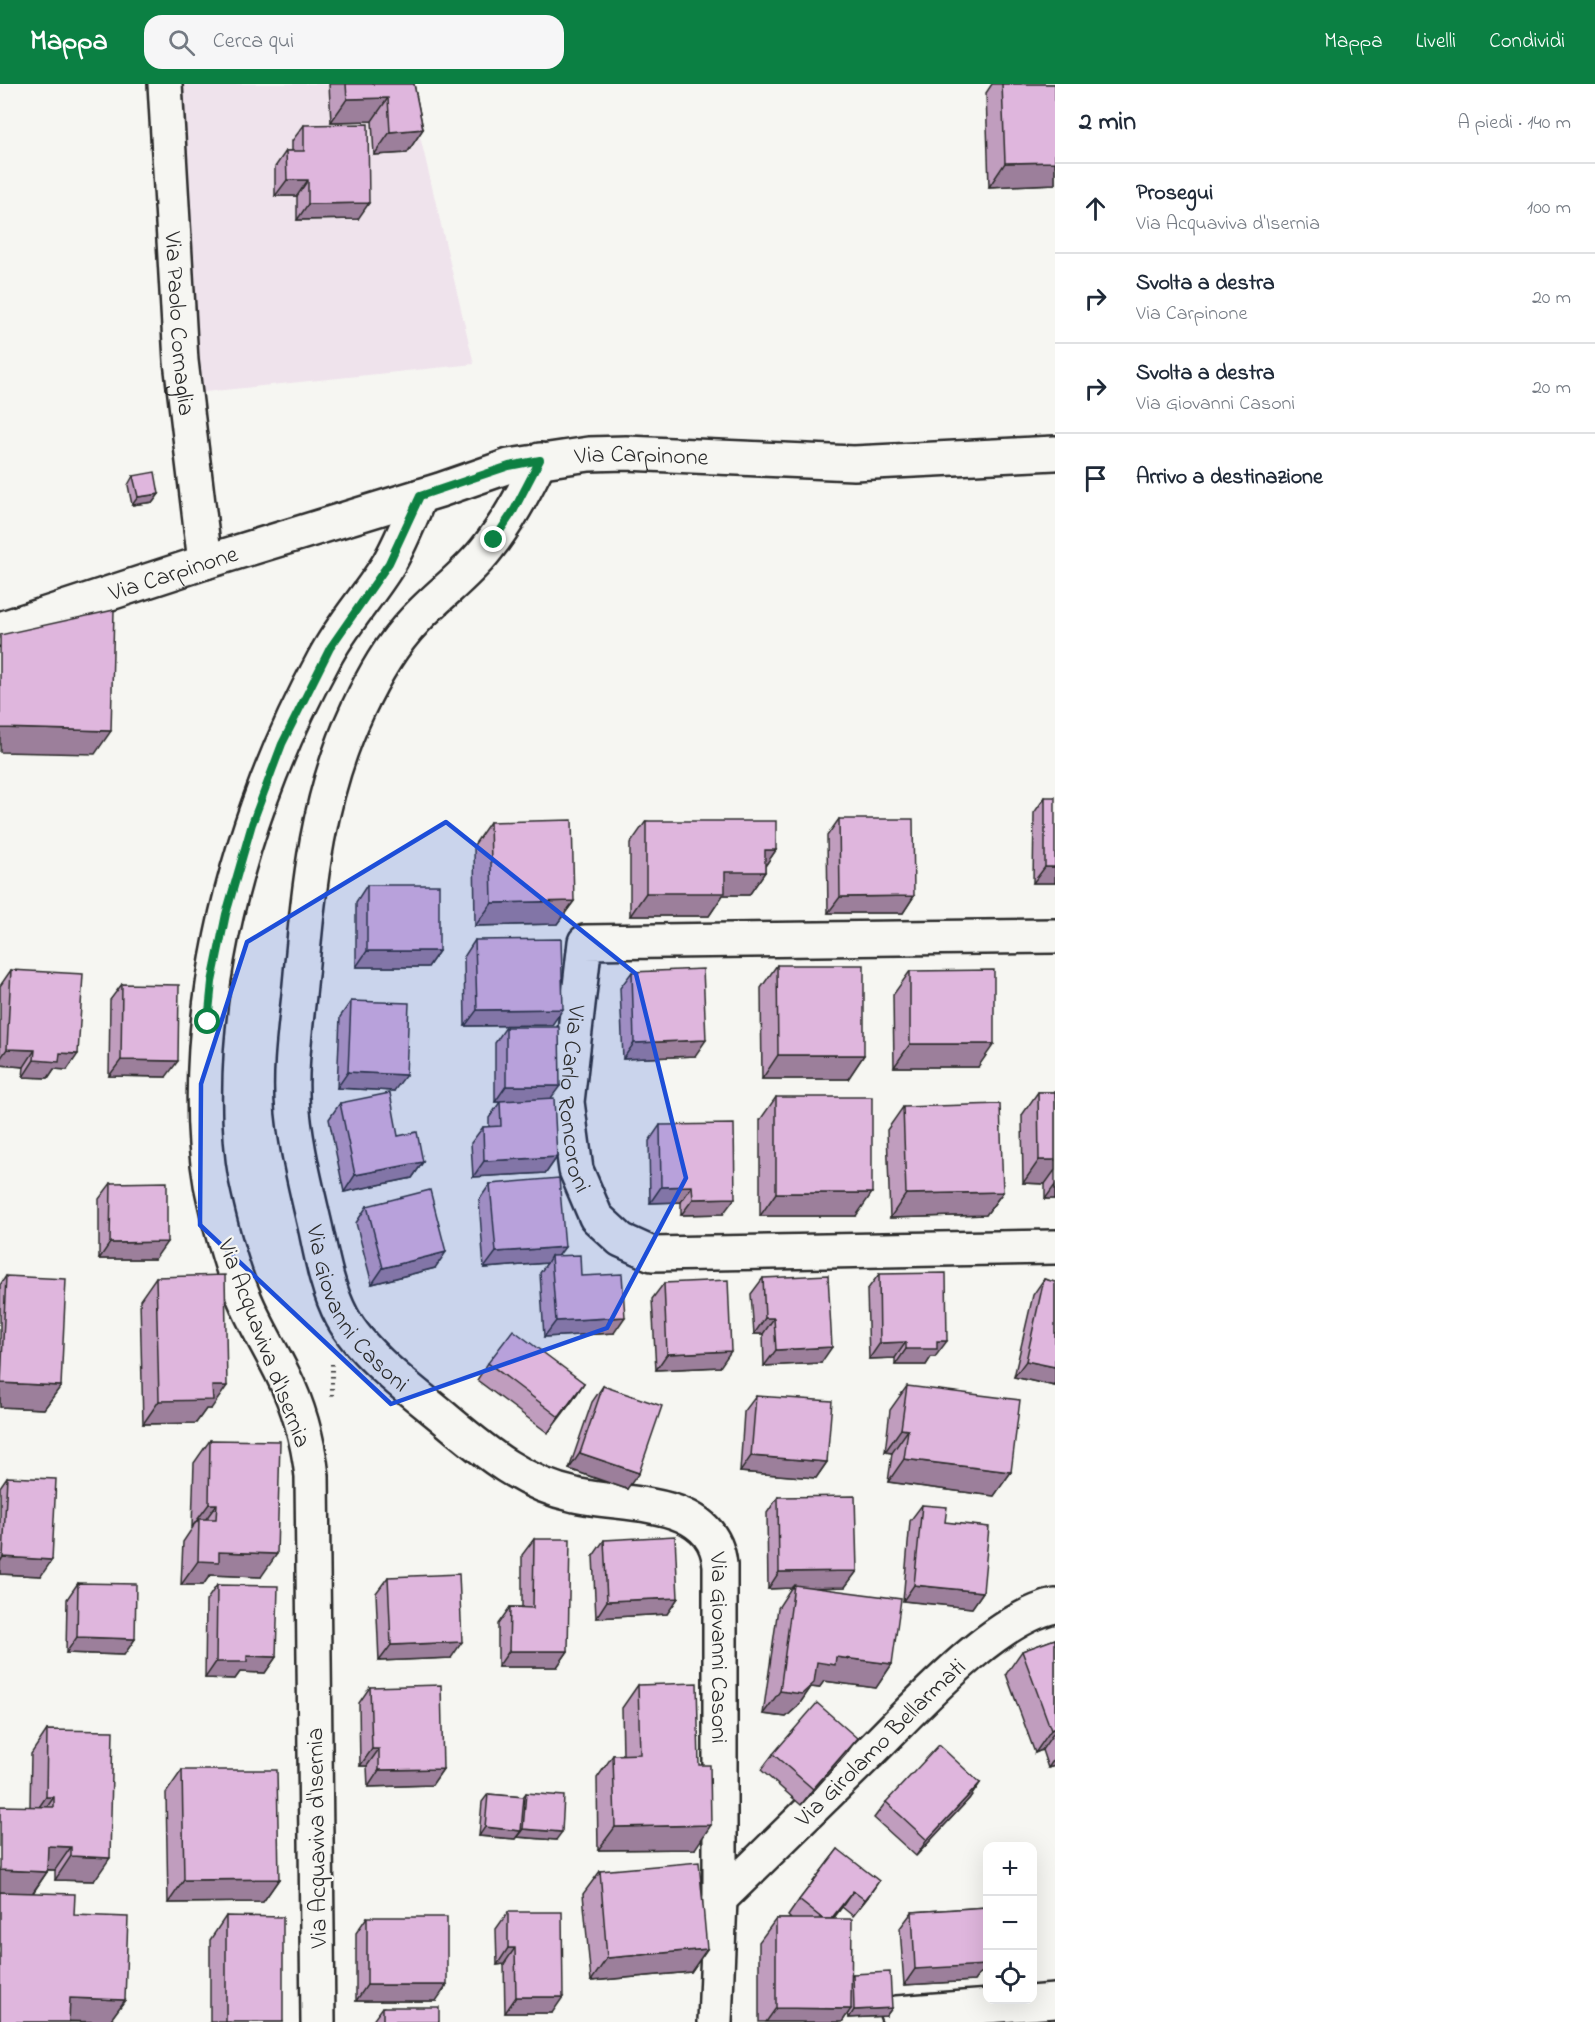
<!DOCTYPE html>
<html lang="it">
<meta charset="utf-8">
<style>
:root{--surface:#fff;--page:#f6f6f7;--text:#1f2937;--muted:#747a83;--line:#e0e1e3;--accent:#0b8043}
body{margin:0;font-family:"Indie Flower",sans-serif;background:var(--page);color:var(--text)}
.controls{position:absolute;right:18px;bottom:18px;display:grid;overflow:hidden;border-radius:12px;box-shadow:0 6px 24px #0002}
.controls button{width:54px;height:54px;display:grid;place-items:center;padding:0;border:0;border-bottom:2px solid var(--line);background:var(--surface);color:var(--text);font:30px sans-serif}
.stop{position:absolute;width:18px;height:18px;margin:-14px;border:4px solid #0b8043;border-radius:50%;background:#fff}
.stop.end{background:#0b8043;border-color:#fff;box-shadow:0 2px 6px #0008}
.list{margin:0;padding:0;list-style:none}
h2{display:flex;justify-content:space-between;align-items:center;height:78px;margin:0;padding:0 24px;font-size:26px}
h2 small{font-size:20px;font-weight:400;color:var(--muted)}
.list li{display:grid;grid-template-columns:39px 1fr auto;gap:18px;align-items:center;box-sizing:border-box;height:90px;padding:0 24px;border-top:2px solid var(--line)}
.list b{display:block;font-size:22px;white-space:nowrap}
.list p{margin:0;font-size:20px;white-space:nowrap;color:var(--muted)}
.list em{font-size:20px;font-style:normal;color:var(--muted)}
.icon{flex:none;width:33px;height:33px;fill:none;stroke:currentColor;stroke-width:2;stroke-linecap:round;stroke-linejoin:round}
.map{position:relative;flex:none;width:1055px;height:1938px;overflow:hidden}
header{display:flex;align-items:center;gap:36px;box-sizing:border-box;height:84px;padding:0 30px;background:var(--accent);color:#fff}
header strong{font-size:28px}
nav{display:flex;gap:33px;margin-inline-start:auto;font-size:21px}
.search{width:420px;height:54px;background:var(--page);display:flex;align-items:center;gap:15px;box-sizing:border-box;padding:0 21px;border-radius:18px;color:var(--muted);font-size:22px}
main{display:flex}
aside{flex:1;background:var(--surface)}
.map>svg:first-child{display:block}
.built{fill:#efe3ec}
.lines{fill:none;stroke-linecap:round;stroke-linejoin:round}
.minor-casing{stroke:#2b2b2b;stroke-width:38}
.path{stroke:#2b2b2b;stroke-width:4;stroke-dasharray:1.5 4.5;stroke-linecap:butt}
.minor{stroke:#f6f6f2;stroke-width:33}
.wall{fill:#c09dbe;stroke:#2b2b2b;stroke-width:1.5}
.shaded-wall{fill:#9c7f9b;stroke:#2b2b2b;stroke-width:1.5}
.building{fill:#dfb6dd;stroke:#2b2b2b;stroke-width:1.5}
.route{stroke:#0b8043;stroke-width:8}
.marked{fill:#1d4ed8;fill-opacity:0.2;stroke:#1d4ed8;stroke-width:4.5;stroke-linejoin:round}
.labels{text-anchor:middle;stroke-width:4.5;stroke-linejoin:round;paint-order:stroke}
.street-label{font-size:24px;fill:#2b2b2b;stroke:#f6f6f2}
</style>
<header>
<strong>Mappa</strong>
<div class="search"><svg class="icon" aria-label="search" viewBox="0 0 24 24"><circle cx="10" cy="10" r="6"/><path d="M15 15l6 6"/></svg>Cerca qui</div>
<nav><a>Mappa</a><a>Livelli</a><a>Condividi</a></nav>
</header>
<main>
<div class="map">
<svg width="1055" height="1938" viewBox="0 0 1055 1938">
<rect width="100%" height="100%" fill="#f6f6f2"/>
<filter id="ink" filterUnits="userSpaceOnUse"><feTurbulence type="fractalNoise" baseFrequency=".0167" numOctaves="2"/><feDisplacementMap in="SourceGraphic" scale="12" xChannelSelector="R" yChannelSelector="G"/><feConvolveMatrix kernelMatrix="1 2 1 2 8 2 1 2 1" color-interpolation-filters="sRGB"/></filter>
<g filter="url(#ink)">
<path class="built" d="M165 0H410L411 14 474 280 185 310Z"/>
<g class="lines">
<defs>
<g id="minor">
<path id="s1" d="M165 0 181 277 205 478"/>
<path id="s2" d="M540 376C524 408 508 439 485 467 464 493 437 512 415 536 390 562 373 593 358 625 316 715 309 803 300 901 296 943 289 985 293 1028 297 1068 307 1107 316 1146 322 1175 328 1207 342 1233 363 1272 415 1309 448 1337 487 1370 524 1400 575 1411 625 1423 713 1412 720 1481V1815L715 1938"/>
<path id="s3" d="M0 545 205 478 440 406 509 382 589 370 626 369 854 379 1055 369"/>
<path id="s4" d="M1055 852 585 858 567 1018 576 1086 596 1133 621 1156 652 1170 1055 1163"/>
<path id="s5" d="M720 1815C769 1767 818 1719 867 1671 913 1626 992 1535 1055 1522"/>
<path d="M897 1929 1055 1917"/>
<path d="M318 1938 312 1392C308 1357 299 1323 283 1291 270 1264 254 1239 243 1211 228 1175 219 1138 211 1100 203 1055 203 1010 206 964 216 828 259 694 324 575 342 540 369 512 389 479 401 458 410 435 420 412"/>
</g>
</defs>
<use href="#minor" class="minor-casing"/>
<path class="path" d="M332 1280V1312"/>
<use href="#minor" class="minor"/>
</g>
<g class="wall">
<path d="M329 0H414L423 45 407 69 374 71 372 37 331 38Z"/>
<path d="M992 0H1055V100L989 103 986 9Z"/>
<path d="M304 41 358 135 297 136V112H275V83L286 67H292V57Z"/>
<path d="M133 392 159 410 153 418 132 421 128 401Z"/>
<path d="M1045 713 1055 799H1033L1034 729Z"/>
<path d="M839 735 914 812 903 829H828L827 752Z"/>
<path d="M646 737 776 766 765 782V788L749 811H723L709 832H630V760Z"/>
<path d="M490 738 574 817 557 840 475 842 474 761Z"/>
<path d="M367 801 439 867 428 883H356V818Z"/>
<path d="M475 856 552 941 465 942 464 873Z"/>
<path d="M777 881 864 971 848 995H762L761 904Z"/>
<path d="M11 886 67 986 54 985 48 994 23 993 24 983 0 981V902Z"/>
<path d="M910 887 978 983H894L893 911Z"/>
<path d="M632 888 695 972 623 975 620 904Z"/>
<path d="M122 900 166 993 109 992 110 916Z"/>
<path d="M351 917 394 1007 337 1004 340 933Z"/>
<path d="M506 943 551 1015 557 1073 546 1089 473 1093 471 1059 483 1043H489V1034L500 1018H495V959Z"/>
<path d="M1038 1008H1055V1115H1045V1100L1023 1099 1022 1031Z"/>
<path d="M776 1013 856 1132H760V1036Z"/>
<path d="M340 1019 398 1052 423 1078 412 1094 344 1108 329 1035Z"/>
<path d="M903 1023 1003 1108 986 1131 890 1134 887 1046Z"/>
<path d="M660 1041 723 1130 681 1131V1118L650 1119 649 1057Z"/>
<path d="M111 1099 155 1175H99V1115Z"/>
<path d="M490 1100 558 1172 581 1192 614 1249 544 1253 540 1189 547 1179 484 1184 479 1116Z"/>
<path d="M367 1122 435 1184 372 1200 356 1139Z"/>
<path d="M879 1190 935 1273H931L926 1281H895V1274L869 1275 867 1206Z"/>
<path d="M6 1192 61 1302 44 1325 0 1323V1201Z"/>
<path d="M156 1193 211 1325H206L196 1339 143 1340 140 1216Z"/>
<path d="M763 1194 821 1279 764 1282 763 1250H754L751 1210Z"/>
<path d="M1044 1195 1055 1198V1302L1014 1293 1033 1211Z"/>
<path d="M664 1199 720 1283 656 1286 652 1215Z"/>
<path d="M488 1279 584 1299 548 1349 477 1296Z"/>
<path d="M603 1302 627 1405 569 1385 592 1318Z"/>
<path d="M907 1302 1011 1388 994 1412 888 1398 892 1369 885 1368 890 1326Z"/>
<path d="M756 1312 827 1378 816 1394 740 1388 744 1328Z"/>
<path d="M210 1356 261 1493 210 1491 203 1501H181L183 1458 193 1443H192L194 1379Z"/>
<path d="M7 1393 41 1492 0 1490V1403Z"/>
<path d="M778 1413 857 1487 845 1503 816 1504 892 1580 876 1604 824 1597 819 1604 811 1603 798 1622 786 1633 763 1630 778 1524 791 1504 768 1505 767 1429Z"/>
<path d="M922 1421 945 1438 983 1508 972 1524 903 1517 910 1437Z"/>
<path d="M534 1455 568 1567 557 1583H498V1540L510 1523H522V1471Z"/>
<path d="M604 1456 678 1514 667 1530 596 1534 593 1472Z"/>
<path d="M388 1493 451 1574 379 1577 376 1509Z"/>
<path d="M78 1499 135 1555 124 1571 66 1569 67 1515Z"/>
<path d="M217 1501 276 1573 265 1589 240 1588 235 1595 205 1594 206 1517Z"/>
<path d="M1055 1555V1682L1048 1684 1042 1666 1035 1669 1006 1590 1022 1567Z"/>
<path d="M638 1601 695 1765 598 1766 597 1694 613 1671H623L622 1624Z"/>
<path d="M370 1603 443 1685 432 1701 368 1703 367 1682H360L359 1619Z"/>
<path d="M47 1646 94 1797 55 1796V1786H47V1788L33 1809 74 1831 125 1916 109 1938H0L30 1723 31 1670Z"/>
<path d="M857 1654 846 1670 801 1721 761 1686 773 1670Z"/>
<path d="M182 1686 279 1795 263 1818 168 1819 166 1709Z"/>
<path d="M980 1699 969 1715 916 1772 874 1734 886 1718Z"/>
<path d="M526 1709 556 1756 517 1753V1752L515 1755 479 1752 482 1718 488 1710 523 1713Z"/>
<path d="M838 1765 868 1813 853 1832 842 1823 833 1835 851 1892 853 1890 892 1924 886 1932 849 1934 848 1929 842 1938H759V1858L776 1835H791L788 1832 799 1816Z"/>
<path d="M600 1787 707 1865 691 1888 591 1897 583 1810Z"/>
<path d="M987 1823V1889H980L974 1897 904 1901 900 1844 912 1828Z"/>
<path d="M508 1828 552 1929H505L504 1880 497 1881 496 1845Z"/>
<path d="M226 1832 283 1938H210V1856Z"/>
<path d="M367 1833 436 1917H356V1849Z"/>
<path d="M383 1923 439 1938H372Z"/>
</g>
<g class="shaded-wall">
<path d="M388 14 372 37 331 38 347 15Z"/>
<path d="M423 45 407 69 374 71 390 48Z"/>
<path d="M1055 78V100L989 103 1005 79Z"/>
<path d="M287 96H308L297 112H275Z"/>
<path d="M369 119 358 135 297 136 308 120Z"/>
<path d="M159 410 153 418 132 421 138 413Z"/>
<path d="M0 644 111 647 95 670 0 668Z"/>
<path d="M765 766H776L761 788H765L749 811H723L709 832H630L646 809 725 788Z"/>
<path d="M1045 783H1055V799H1033Z"/>
<path d="M914 812 903 829H828L840 813Z"/>
<path d="M574 817 557 840 475 842 492 819Z"/>
<path d="M367 867H439L428 883H356Z"/>
<path d="M563 925 552 941 465 942 477 926Z"/>
<path d="M706 956 695 972 623 975 634 959Z"/>
<path d="M910 960H994L978 983H894Z"/>
<path d="M7 965 35 966 24 983 0 981V975Z"/>
<path d="M60 969 78 970 67 986 54 985 48 994 23 993 34 976Z"/>
<path d="M778 971H864L848 995H762Z"/>
<path d="M121 976 178 977 166 993 109 992Z"/>
<path d="M348 988 406 991 394 1007 337 1004Z"/>
<path d="M506 1002H560L548 1018H495Z"/>
<path d="M557 1073 546 1089 473 1093 484 1077Z"/>
<path d="M1039 1076H1055V1086L1045 1100 1023 1099Z"/>
<path d="M423 1078 412 1094 344 1108 355 1091Z"/>
<path d="M1055 1101V1115H1045Z"/>
<path d="M692 1102 681 1118 650 1119 661 1103Z"/>
<path d="M1003 1108 986 1131 890 1134 906 1110Z"/>
<path d="M776 1109H872L856 1132H760Z"/>
<path d="M735 1114 723 1130 681 1131 693 1115Z"/>
<path d="M167 1158 155 1175H99L110 1159Z"/>
<path d="M565 1163 553 1179 551 1172 547 1179 484 1184 496 1168Z"/>
<path d="M446 1168 435 1184 372 1200 383 1184Z"/>
<path d="M625 1233 614 1249 544 1253 556 1237Z"/>
<path d="M765 1234H774L763 1250H754Z"/>
<path d="M937 1257H947L935 1273H931L926 1281H895L906 1265Z"/>
<path d="M906 1258 895 1274 869 1275 880 1259Z"/>
<path d="M832 1263 821 1279 764 1282 776 1266Z"/>
<path d="M731 1267 720 1283 656 1286 667 1270Z"/>
<path d="M1026 1277 1055 1283V1302L1014 1293Z"/>
<path d="M1 1299 61 1302 44 1325 0 1323V1300Z"/>
<path d="M584 1299 573 1316 548 1349 559 1333Z"/>
<path d="M212 1302H227L211 1325H206L196 1339 143 1340 159 1317Z"/>
<path d="M901 1345 908 1346 892 1369 885 1368Z"/>
<path d="M580 1369 639 1389 627 1405 569 1385Z"/>
<path d="M751 1372 827 1378 816 1394 740 1388Z"/>
<path d="M904 1375 1011 1388 994 1412 888 1398Z"/>
<path d="M209 1420H217L200 1443 199 1435 192 1443Z"/>
<path d="M219 1468 277 1470 261 1493 210 1491 203 1501H181L198 1477Z"/>
<path d="M3 1473 52 1476 41 1492 0 1490V1478Z"/>
<path d="M857 1487 845 1503 793 1504 794 1501 791 1504 768 1505 779 1488Z"/>
<path d="M914 1501 983 1508 972 1524 903 1517Z"/>
<path d="M678 1514 667 1530 596 1534 607 1517Z"/>
<path d="M77 1553 135 1555 124 1571 66 1569Z"/>
<path d="M462 1558 451 1574 379 1577 391 1561Z"/>
<path d="M509 1567H568L557 1583H498Z"/>
<path d="M247 1572 276 1573 265 1589 240 1588 235 1595 205 1594 216 1578Z"/>
<path d="M836 1573 892 1580 876 1604 824 1597 819 1604 811 1603 798 1622 786 1633 763 1630 780 1607 817 1578Z"/>
<path d="M1055 1644V1647L1042 1666 1035 1669 1051 1646Z"/>
<path d="M857 1654 846 1670 801 1721 813 1705Z"/>
<path d="M372 1665H379L367 1682H360Z"/>
<path d="M1055 1674V1682L1048 1684Z"/>
<path d="M443 1685 432 1701 368 1703 379 1686Z"/>
<path d="M980 1699 969 1715 916 1772 927 1756Z"/>
<path d="M46 1713H54L38 1736H30Z"/>
<path d="M711 1741 695 1765 598 1766 615 1743Z"/>
<path d="M485 1743 521 1747 515 1755 479 1752Z"/>
<path d="M523 1745 562 1748 556 1756 517 1753Z"/>
<path d="M48 1762 71 1763 55 1786 32 1785Z"/>
<path d="M71 1772 110 1774 94 1797 55 1796Z"/>
<path d="M0 1786 47 1788 31 1811 0 1810Z"/>
<path d="M279 1795 263 1818 168 1819 184 1796Z"/>
<path d="M879 1797 868 1813 853 1832 865 1816Z"/>
<path d="M853 1807 842 1823 817 1855 828 1839Z"/>
<path d="M508 1864H515L504 1880 497 1881Z"/>
<path d="M707 1865 691 1888 591 1897 607 1874Z"/>
<path d="M985 1873H987V1889H980L974 1897 904 1901 915 1885Z"/>
<path d="M367 1901H447L436 1917H356Z"/>
<path d="M516 1913H563L552 1929H505Z"/>
<path d="M70 1914 125 1916 109 1938 54 1937Z"/>
<path d="M776 1924 851 1925 842 1938H766Z"/>
<path d="M892 1924 886 1932 849 1934 854 1926Z"/>
</g>
<g class="building">
<path d="M346 0H414L423 45 390 48 388 14 347 15Z"/>
<path d="M1002 0H1055V78L1005 79Z"/>
<path d="M368 40 369 119 308 120V96H287L286 67H304V41Z"/>
<path d="M155 388 159 410 138 413 133 392Z"/>
<path d="M114 526 111 647 0 644V551Z"/>
<rect x="1045" y="713" width="10" height="70"/>
<path d="M839 735H913L914 812 840 813Z"/>
<path d="M572 736 574 817 492 819 490 738Z"/>
<path d="M646 737H776V766H765V788H725V809H646Z"/>
<rect x="367" y="801" width="72" height="66"/>
<path d="M561 855 563 925 477 926 475 856Z"/>
<path d="M777 881H864V971H778Z"/>
<path d="M703 885 706 956 634 959 632 888Z"/>
<path d="M11 886 83 890 78 970 60 969 59 978 34 976 35 966 7 965Z"/>
<path d="M994 886V960H910V887Z"/>
<path d="M122 900 179 901 178 977 121 976Z"/>
<path d="M351 917 409 919 406 991 348 988Z"/>
<path d="M506 943H559L560 1002H506Z"/>
<path d="M1038 1008H1055V1076H1039Z"/>
<path d="M390 1009 398 1052 417 1048 423 1078 355 1091 340 1019Z"/>
<rect x="776" y="1013" width="96" height="96"/>
<path d="M554 1014 557 1073 484 1077 483 1043 501 1042 500 1017Z"/>
<path d="M1000 1020 1003 1108 906 1110 903 1023Z"/>
<path d="M734 1040 735 1114 693 1115 692 1102 661 1103 660 1041Z"/>
<path d="M559 1094 565 1163 496 1168 490 1100Z"/>
<path d="M167 1098V1158L110 1159 111 1099Z"/>
<path d="M430 1106 446 1168 383 1184 367 1122Z"/>
<path d="M580 1171 581 1192 622 1190 625 1233 556 1237 551 1172Z"/>
<path d="M946 1189 947 1257H937V1265H906V1258L880 1259 879 1190Z"/>
<path d="M225 1191 227 1302H212L213 1316 159 1317 156 1193Z"/>
<path d="M828 1191 832 1263 776 1266 774 1234H765L763 1194Z"/>
<path d="M6 1192 66 1195 61 1302 1 1299Z"/>
<path d="M1044 1195 1055 1198V1283L1026 1277Z"/>
<path d="M728 1196 731 1267 667 1270 664 1199Z"/>
<path d="M513 1246 584 1299 559 1333 488 1279Z"/>
<path d="M603 1302 662 1322 639 1389 580 1369Z"/>
<path d="M907 1302 1020 1316 1011 1388 904 1375 908 1346 901 1345Z"/>
<path d="M756 1312 832 1317 827 1378 751 1372Z"/>
<path d="M210 1356 280 1357 277 1470 219 1468V1478L198 1477 199 1435H216L217 1420H209Z"/>
<path d="M7 1393 56 1395 52 1476 3 1473Z"/>
<path d="M855 1412 857 1487 779 1488 778 1413Z"/>
<path d="M922 1421 947 1423 945 1438 989 1443 983 1508 914 1501Z"/>
<path d="M675 1452 678 1514 607 1517 604 1456Z"/>
<path d="M534 1455H570L568 1567H509L510 1523 533 1524Z"/>
<path d="M459 1490 462 1558 391 1561 388 1493Z"/>
<path d="M78 1499 136 1500 135 1555 77 1553Z"/>
<path d="M217 1501 278 1502 276 1573 247 1572V1578H216Z"/>
<path d="M794 1501 901 1515 892 1580 836 1573 835 1581 817 1578 814 1599 802 1610 780 1607Z"/>
<path d="M1055 1555V1644L1051 1646 1022 1567Z"/>
<path d="M697 1599 699 1681H710L711 1741 615 1743 613 1671 640 1670 638 1601Z"/>
<path d="M441 1601 443 1685 379 1686V1665H372L370 1603Z"/>
<path d="M817 1619 857 1654 813 1705 773 1670Z"/>
<path d="M47 1646 113 1647 110 1774 71 1772V1763L48 1762 47 1788 0 1786V1722L54 1723V1713H46Z"/>
<path d="M939 1661 980 1699 927 1756 886 1718Z"/>
<path d="M182 1686H277L279 1795 184 1796Z"/>
<path d="M526 1709 564 1712 562 1748 523 1745Z"/>
<path d="M488 1710 524 1713 521 1747 485 1743Z"/>
<path d="M838 1765 879 1797 865 1816 853 1807 831 1835H823L799 1816Z"/>
<path d="M699 1778 707 1865 607 1874 600 1787Z"/>
<path d="M0 1808 75 1810 74 1831 128 1833 125 1916 70 1914 69 1938H0Z"/>
<path d="M987 1823V1873H985L986 1881 915 1885 912 1828Z"/>
<path d="M508 1828H562L563 1913H516L515 1864H508Z"/>
<path d="M226 1832 283 1833V1938H226Z"/>
<rect x="367" y="1833" width="80" height="68"/>
<path d="M776 1835H852L851 1925 776 1924Z"/>
<path d="M890 1888 892 1924 854 1926 853 1890Z"/>
<rect x="383" y="1923" width="56" height="15"/>
</g>
</g>
<g class="lines" filter="url(#ink)">
<path class="route" d="M208 938 212 898 226 830 252 740 282 660 330 564 389 479 420 412 509 382 540 376 514 426 494 456"/>
</g>
<path class="marked" d="M446 738 636 890 686 1094 607 1244 391 1320 200 1141 201 1000 247 858Z"/>
<g class="labels">
<g class="street-label">
<text dy="8" stroke="none"><textPath href="#s1" startOffset="240">Via Paolo Cornaglia</textPath></text>
<text dy="8" stroke="none"><textPath href="#s3" startOffset="668">Via Carpinone</textPath></text>
<text dy="8" stroke="none"><textPath href="#s3" startOffset="182">Via Carpinone</textPath></text>
<text dy="8" stroke="none"><textPath href="#s4" startOffset="628">Via Carlo Roncoroni</textPath></text>
<text dy="8" stroke="none"><textPath href="#s2" startOffset="933">Via Giovanni Casoni</textPath></text>
<text transform="translate(265 1259) rotate(69)" y="8">Via Acquaviva d'Isernia</text>
<text dy="8" stroke="none"><textPath href="#s2" startOffset="1490">Via Giovanni Casoni</textPath></text>
<text dy="8" stroke="none"><textPath href="#s5" startOffset="224">Via Girolamo Bellarmati</textPath></text>
<text transform="translate(316 1754) rotate(-91)" y="8">Via Acquaviva d'Isernia</text>
</g>
</g>
</svg>
<div class="controls">
<button>+</button>
<button>−</button>
<button><svg class="icon" aria-label="locate" viewBox="0 0 24 24"><circle cx="12" cy="12" r="6"/><path d="M12 2v4M12 18v4M2 12h4M18 12h4"/></svg></button>
</div>
<div class="stop" style="left:208px;top:938px"></div>
<div class="stop end" style="left:494px;top:456px"></div>
</div>
<aside>
<h2>2 min<small>A piedi · 140 m</small></h2>
<ul class="list">
<li><svg class="icon" aria-label="ahead" viewBox="0 0 24 24"><path d="M12 20V5M6 11l6-6 6 6"/></svg><div><b>Prosegui</b><p>Via Acquaviva d'Isernia</p></div><em>100 m</em></li>
<li><svg class="icon" aria-label="right" viewBox="0 0 24 24"><path d="M7 20v-9h11M14 6l5 5-5 5"/></svg><div><b>Svolta a destra</b><p>Via Carpinone</p></div><em>20 m</em></li>
<li><svg class="icon" aria-label="right" viewBox="0 0 24 24"><path d="M7 20v-9h11M14 6l5 5-5 5"/></svg><div><b>Svolta a destra</b><p>Via Giovanni Casoni</p></div><em>20 m</em></li>
<li><svg class="icon" aria-label="arrive" viewBox="0 0 24 24"><path d="M6 21V4h12l-3 4 3 4H6"/></svg><div><b>Arrivo a destinazione</b></div></li>
</ul>
</aside>
</main>
